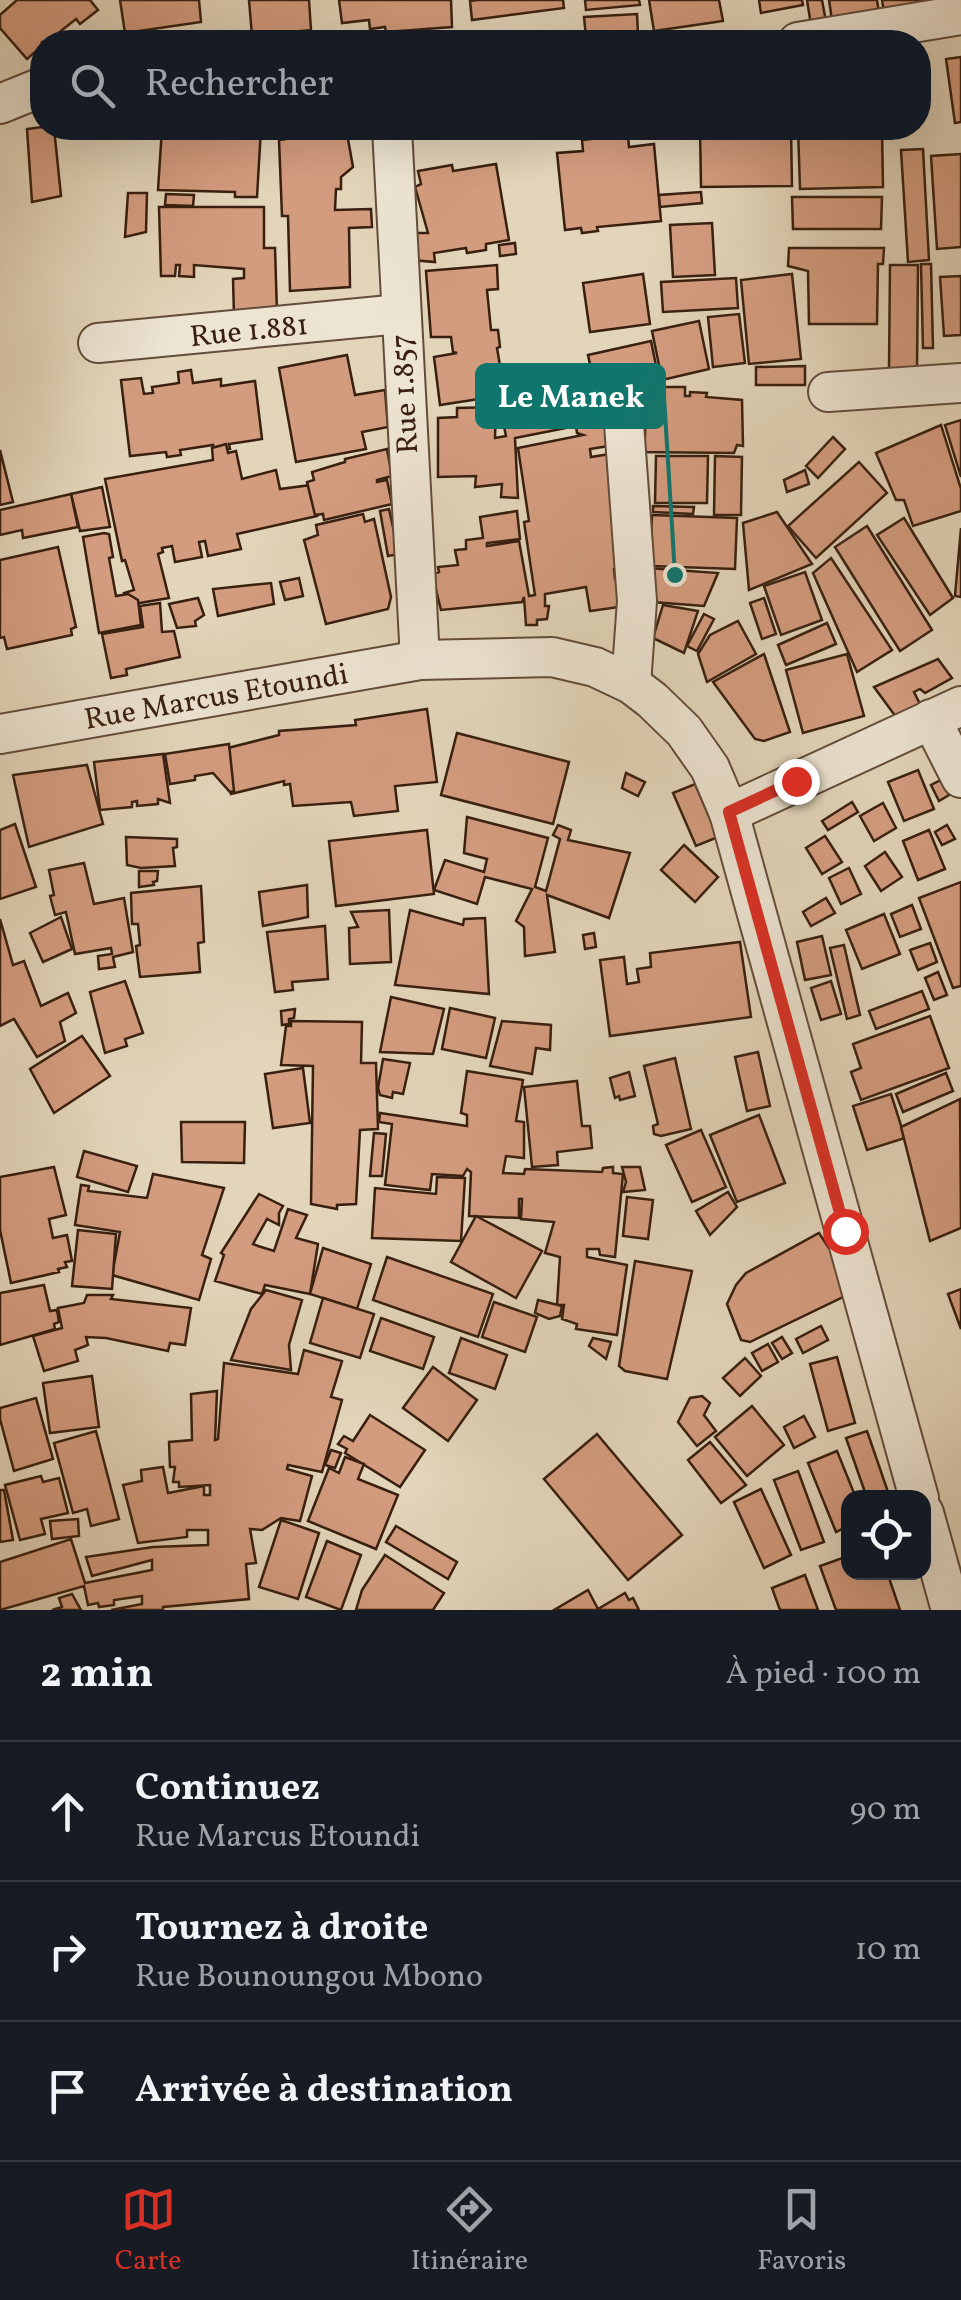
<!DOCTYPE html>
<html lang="fr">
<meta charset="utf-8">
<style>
:root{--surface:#171b24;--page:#20242c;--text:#f1f3f6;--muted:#9ea1a6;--line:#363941;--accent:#d93025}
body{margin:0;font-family:Vollkorn,serif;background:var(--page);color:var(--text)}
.controls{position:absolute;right:30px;bottom:30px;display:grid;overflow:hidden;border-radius:20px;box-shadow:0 10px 40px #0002}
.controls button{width:90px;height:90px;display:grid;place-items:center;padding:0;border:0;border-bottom:2px solid var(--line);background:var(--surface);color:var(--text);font:50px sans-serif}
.stop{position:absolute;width:30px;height:30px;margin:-22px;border:8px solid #d93025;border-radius:50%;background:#fff}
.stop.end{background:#d93025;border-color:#fff;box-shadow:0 2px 10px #0008}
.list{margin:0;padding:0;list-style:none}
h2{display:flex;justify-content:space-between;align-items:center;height:130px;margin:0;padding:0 40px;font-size:42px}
h2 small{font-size:32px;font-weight:400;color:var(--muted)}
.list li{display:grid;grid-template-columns:65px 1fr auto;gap:30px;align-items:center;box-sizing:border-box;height:140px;padding:0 40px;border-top:2px solid var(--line)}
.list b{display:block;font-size:38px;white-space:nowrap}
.list p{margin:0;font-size:32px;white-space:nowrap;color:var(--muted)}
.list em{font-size:32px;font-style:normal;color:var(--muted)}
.icon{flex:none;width:55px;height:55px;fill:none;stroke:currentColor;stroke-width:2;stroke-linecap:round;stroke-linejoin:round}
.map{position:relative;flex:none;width:961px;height:1610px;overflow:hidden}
.search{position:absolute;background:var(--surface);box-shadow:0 10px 40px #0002;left:30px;right:30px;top:30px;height:110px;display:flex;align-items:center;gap:25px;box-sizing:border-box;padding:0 35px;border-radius:40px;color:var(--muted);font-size:38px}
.sheet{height:550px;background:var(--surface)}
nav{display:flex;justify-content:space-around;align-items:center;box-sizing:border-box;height:140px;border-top:2px solid var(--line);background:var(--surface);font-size:28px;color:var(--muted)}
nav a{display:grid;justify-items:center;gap:5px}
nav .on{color:var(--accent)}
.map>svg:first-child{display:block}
.building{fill:#d49c7f;stroke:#381f0f;stroke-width:2.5}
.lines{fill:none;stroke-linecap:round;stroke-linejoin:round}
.minor-casing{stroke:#634c3a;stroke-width:42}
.minor{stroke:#ede4d2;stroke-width:38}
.route{stroke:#d93025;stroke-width:12}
.labels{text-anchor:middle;stroke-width:8;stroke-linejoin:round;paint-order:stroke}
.street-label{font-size:30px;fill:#381f0f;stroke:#ede4d2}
.leader{fill:none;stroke:#0f766e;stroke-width:4}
.callout-dot{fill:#0f766e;stroke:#ede4d2;stroke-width:4}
.callout{fill:#0f766e;stroke:#0f766e;stroke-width:4}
.callout-label{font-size:32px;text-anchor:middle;font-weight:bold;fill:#fff}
</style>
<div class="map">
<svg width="961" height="1610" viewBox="0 0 961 1610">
<rect width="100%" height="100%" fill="#e3d5ba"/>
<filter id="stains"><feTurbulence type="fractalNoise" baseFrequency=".002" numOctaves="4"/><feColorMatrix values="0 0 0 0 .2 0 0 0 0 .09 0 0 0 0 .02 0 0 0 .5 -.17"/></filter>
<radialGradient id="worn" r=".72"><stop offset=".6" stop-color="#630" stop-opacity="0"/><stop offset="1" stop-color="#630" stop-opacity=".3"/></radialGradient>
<g class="building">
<path d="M17 0H90L98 10 80 24 76 19 47 42H42V46L27 59 0 28V15Z"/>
<path d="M120 0H199L201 22 125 33Z"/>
<path d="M249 0H309L311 30 252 36Z"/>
<path d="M339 0H451L452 27 386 32 385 27 370 29 369 20 342 23Z"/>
<path d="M477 0H563L564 8 472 20 470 1Z"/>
<path d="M585 0H639L640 5 586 10Z"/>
<path d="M649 0H719L723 21 654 31Z"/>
<path d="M759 0H802L803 5 761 13Z"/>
<path d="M807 0H822L826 22 811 25Z"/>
<path d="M829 0H877L880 20 833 27Z"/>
<path d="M882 0H928L930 16 886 22Z"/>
<path d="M637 14 638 34 586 37 584 17Z"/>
<path d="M961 57V122L955 123 946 59Z"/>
<path d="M42 127 54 128 61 196 32 202 27 129Z"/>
<path d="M162 128H261L257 197H235V192L158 190Z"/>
<path d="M293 128H346L353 167 341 177V189H336L335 210 371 209 372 227 349 228 350 287 290 291 288 216H282L279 140 286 139Z"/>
<path d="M700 128H791L792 186 701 187Z"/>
<path d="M798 128H882L883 187 800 189Z"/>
<path d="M628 135 629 147 654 144 661 221 597 227 598 231 582 233 581 228 565 230 557 153 583 151 582 140Z"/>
<path d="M923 149 929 260 908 262 901 150Z"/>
<path d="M961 154V247L937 249 931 156Z"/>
<path d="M496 164 509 240 486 244V250L467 253 466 248 434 253 435 262 412 260 413 233H428L415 187 421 184 418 171 452 165 453 171Z"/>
<path d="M701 192 702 203 660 207 659 195Z"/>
<path d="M128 193H147L146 232 125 237Z"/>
<path d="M166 194 194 195 193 206 165 205Z"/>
<path d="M792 197H882L881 229H793Z"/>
<path d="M159 207H264V248H275L277 313 234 315 233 279 244 278V269L194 265V277L179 276 180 265H176L175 276H161Z"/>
<path d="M712 223 715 275 673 277 670 225Z"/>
<path d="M515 243 516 254 500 256 499 245Z"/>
<path d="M789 248H884L883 264H878L877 324H809L808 271 788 266Z"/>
<path d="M921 264H931L933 348H923Z"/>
<path d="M497 265 498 289 487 290 491 330H498L500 347 497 348 505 395 440 405 434 357 457 353 453 352 451 337H431L426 271Z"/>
<path d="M890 265H918L917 370H889Z"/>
<path d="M643 274 650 324 590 332 583 283Z"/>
<path d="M792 274 801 359 749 364 741 280Z"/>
<path d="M961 276V335L944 336 940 277Z"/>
<path d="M736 278 738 308 663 312 661 282Z"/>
<path d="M739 314 745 363 713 367 708 317Z"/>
<path d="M699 321 709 369 662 380 652 331Z"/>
<path d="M651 341 659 380 607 391 603 376 593 378 588 355Z"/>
<path d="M347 355 355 395 385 390 388 427 362 432 366 449 296 462 279 368Z"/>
<path d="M805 366V385H756V367Z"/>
<path d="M191 370 193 383 221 379V386L255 381 262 439 229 444 230 449 214 451 213 445 180 450 181 455 167 457 166 452 130 456 121 380 141 378 144 394 153 393 152 387 179 383 178 372Z"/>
<path d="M602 377 616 417 604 421 609 446 590 449 591 457 622 452 625 567 614 569 615 579 624 577 626 606 590 611 586 587 545 594V606H549L547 619 537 620V625H526L524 597 522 602 441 610 432 574 439 572 438 567 458 565 455 550 466 549V540L483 538 480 517 517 511 520 539 487 543V546L519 541 529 596 535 595 524 522 529 521 518 448 583 435 577 433 576 426 515 438 518 498 501 497 502 484 475 487 476 476 438 477V418L457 417V408L496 407 495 438 506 436 499 403 502 398Z"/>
<path d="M646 387H685V396H690V392L707 393 706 397 742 400 743 446 737 445 734 453 639 452 638 437H645Z"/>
<path d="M961 420V477L945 425Z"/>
<path d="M941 425 961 489V511L913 526 904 500H896L876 453Z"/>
<path d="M833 437 845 449 818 478 806 466Z"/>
<path d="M226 444 228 453 236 451 242 479 276 470 280 489 311 485 317 516 237 534 241 549 208 556 205 541 199 542 202 557 175 562 172 546 162 548 163 552 158 554 169 598 128 605 124 593 134 590 125 560 122 561 105 479 213 460 212 448Z"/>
<path d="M387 449 392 476 377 480V482L387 480 392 504 324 520 323 514 315 515 307 482 314 480 312 472 345 462V459Z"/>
<path d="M0 450 13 502 0 505Z"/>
<path d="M656 456H708L707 503H655Z"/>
<path d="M715 456 742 457 741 515H714Z"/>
<path d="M859 462 887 493 816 558 788 526Z"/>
<path d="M805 470 809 484 787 492 784 480Z"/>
<path d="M102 487 110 527 80 531 71 494Z"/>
<path d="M71 494 78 527 23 538 22 530 0 535V510Z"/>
<path d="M653 506 694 507 693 514 653 512Z"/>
<path d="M389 509 399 554 388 556 380 511Z"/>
<path d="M777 512 812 564 749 590 743 523Z"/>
<path d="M363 514 365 522 374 519 391 597 388 609 326 624 304 540 318 535 316 525Z"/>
<path d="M652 515 737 518 735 569 650 566Z"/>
<path d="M904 518 953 598 930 615 877 535Z"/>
<path d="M867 526 932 630 900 651 835 547Z"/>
<path d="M961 528V597L955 596Z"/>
<path d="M104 533 109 534 113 557 109 558 116 596 128 594 138 600 141 625 99 633 83 537Z"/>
<path d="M58 547 76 627 71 629 72 635 7 649 4 637 0 638V560Z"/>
<path d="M831 558 892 650 857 672 813 573Z"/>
<path d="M648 568 718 573 704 606 652 602Z"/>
<path d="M805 572 822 620 781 635 764 586Z"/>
<path d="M299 578 303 596 285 600 280 582Z"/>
<path d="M271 583 274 604 218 616 213 589Z"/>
<path d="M198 598 204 615 195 621 196 626 177 628 169 604Z"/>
<path d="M764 598 776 634 762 639 750 603Z"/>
<path d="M160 603 162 632 174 631 180 657 126 669 127 675 111 678 102 634 143 627 140 606Z"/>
<path d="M663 605 698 611 684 653 653 638Z"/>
<path d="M704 614 714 619 697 651 687 646Z"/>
<path d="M738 621 756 654 707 682 698 654 710 635Z"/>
<path d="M827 623 836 644 786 665 778 645Z"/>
<path d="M764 654 790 732 764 741 755 739 713 682Z"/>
<path d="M847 654 864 716 803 733 786 670Z"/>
<path d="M938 659 952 678 925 693 920 689 914 692 920 704 896 717 874 687Z"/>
<path d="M427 709 437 782 395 786 398 811 354 816 351 802 293 806 290 784 284 785V781L231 794 220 750 279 735V731L356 725 355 720Z"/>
<path d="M457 733 569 762 553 824 441 795Z"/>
<path d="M229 744 234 791 230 792 213 773 195 776V780L170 784 165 754Z"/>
<path d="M163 754 170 803 158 799V804L137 806V801L132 802V807L100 810 94 762Z"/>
<path d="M87 765 103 824 29 847 13 775Z"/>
<path d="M918 770 934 809 904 821 888 782Z"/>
<path d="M626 773 645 782 638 796 622 788Z"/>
<path d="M941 780 949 795 939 801 931 785Z"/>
<path d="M695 784 718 837 696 846 673 793Z"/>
<path d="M852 802 858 812 828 830 822 821Z"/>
<path d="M883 803 896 828 874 841 860 816Z"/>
<path d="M467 817 548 838 535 887 546 891 560 839 553 835 558 825 571 830 568 840 630 853 609 918 547 895 555 952 525 956 524 927 516 921 532 889 485 877 477 904 434 890 445 860 484 872 487 859 464 853Z"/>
<path d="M15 824 36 887 0 899V830Z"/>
<path d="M947 825 955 839 942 845 935 832Z"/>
<path d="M427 830 434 894 336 906 329 841Z"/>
<path d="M929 830 945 869 918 880 903 841Z"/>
<path d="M825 836 842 862 822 874 806 848Z"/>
<path d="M126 837 177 839V847L173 848 175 866 141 868 127 865Z"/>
<path d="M684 845 718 877 695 902 661 870Z"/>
<path d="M885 852 902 877 881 891 865 866Z"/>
<path d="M84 863 94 904 124 898 133 952 113 957 115 967 99 969 98 956 112 954 111 948 75 954 66 912 55 915 50 896 54 895 49 870Z"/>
<path d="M849 868 861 894 841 904 829 878Z"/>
<path d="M139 871H158L157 881 153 882 154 885 139 887Z"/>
<path d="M961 882V986L953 988 919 898Z"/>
<path d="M307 885 308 917 263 926 259 892Z"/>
<path d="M201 886 204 942 198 943 200 972 140 977 136 946 140 945 138 924H132L131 893Z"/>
<path d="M826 898 835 913 811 926 803 912Z"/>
<path d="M912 905 921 929 900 937 891 914Z"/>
<path d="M389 910 391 962 350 964 349 928 358 927 351 912Z"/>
<path d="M410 910 463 925 464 919 485 918 489 994 395 985Z"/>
<path d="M884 914 900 954 862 969 846 930Z"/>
<path d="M61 917 72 949 43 962 30 933Z"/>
<path d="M0 919 13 965 24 961 41 1006 68 993 76 1013 60 1022 65 1041 37 1057 14 1019 0 1026Z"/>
<path d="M325 926 328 979 292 982 293 990 275 992 267 932Z"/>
<path d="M594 933 596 947 585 949 583 935Z"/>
<path d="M822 936 831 975 805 980 797 942Z"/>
<path d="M740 942 751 1017 610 1036 600 960 624 957 627 984 639 982 637 969 651 967 650 953Z"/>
<path d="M930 943 937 962 918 970 910 950Z"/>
<path d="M844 945 860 1015 847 1019 830 948Z"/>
<path d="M938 972 947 995 934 1000 925 978Z"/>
<path d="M125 981 143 1033 125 1039 127 1046 105 1053 90 992Z"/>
<path d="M831 981 841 1014 821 1020 811 988Z"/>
<path d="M922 991 929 1009 876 1029 869 1011Z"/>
<path d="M391 997 444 1009 433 1054 380 1052Z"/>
<path d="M450 1008 495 1018 486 1058 442 1049Z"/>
<path d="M295 1009 294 1018 289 1019V1024L282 1025 281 1011Z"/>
<path d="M930 1016 949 1068 861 1100 851 1072 861 1068 853 1044Z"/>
<path d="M291 1021 362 1022 361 1063H376L378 1129 360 1130 356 1204 337 1205V1209L311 1204 313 1066 281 1065 286 1026H291Z"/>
<path d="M502 1021 551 1025 550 1050 536 1048 532 1074 490 1066Z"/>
<path d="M82 1036 110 1076 54 1113 30 1069Z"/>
<path d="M758 1052 770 1106 747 1111 735 1057Z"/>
<path d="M675 1058 691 1129 661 1136 654 1134 653 1126 658 1124 644 1066Z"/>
<path d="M383 1059 410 1063 403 1094 393 1092 392 1098 380 1095 378 1088Z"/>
<path d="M303 1068 310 1123 273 1128 265 1074Z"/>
<path d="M467 1071 523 1080 516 1121 524 1122V1158L506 1156 503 1173 524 1174 525 1169 602 1172 603 1168 613 1167V1173L623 1174 615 1257 600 1255 599 1249H587V1257L627 1265 617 1335 576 1329 577 1324 562 1319 564 1305H557L560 1257 545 1253 554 1222 521 1219 522 1199H519V1218L469 1216 471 1172 467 1169 463 1176 432 1174 430 1190 385 1185 392 1124 379 1122 380 1113 467 1126V1115L461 1113Z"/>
<path d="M629 1072 635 1096 620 1100 619 1096 615 1098 610 1078Z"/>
<path d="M946 1073 953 1091 903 1112 896 1094Z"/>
<path d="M577 1081 582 1126H590L592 1148 557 1152 558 1165 532 1167 524 1087Z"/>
<path d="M891 1094 905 1138 867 1150 853 1106Z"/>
<path d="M960 1099 961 1228 930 1241 901 1127Z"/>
<path d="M759 1115 785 1183 737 1202 710 1135Z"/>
<path d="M181 1122H245L244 1163 182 1162Z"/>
<path d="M701 1130 726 1187 692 1202 666 1145Z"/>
<path d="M374 1133 386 1134 382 1176H370Z"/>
<path d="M84 1151 137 1166 128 1192 77 1177Z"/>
<path d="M54 1167 66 1215 49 1219 53 1238 67 1235 72 1261 65 1262 67 1267 58 1269 59 1272 11 1283 0 1230V1177Z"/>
<path d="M622 1167H640L645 1190 623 1192 626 1182Z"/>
<path d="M153 1174 224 1188 202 1255 211 1259 199 1300 112 1275 120 1232 75 1225 81 1185 89 1186 88 1191 147 1198Z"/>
<path d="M437 1177 465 1178 461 1241 372 1238 375 1188 436 1194Z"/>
<path d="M728 1192 737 1207 710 1235 696 1211Z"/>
<path d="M259 1194 283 1206 279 1213V1225L267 1219 253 1244 258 1246 274 1251 288 1209 307 1215 296 1238 318 1244 310 1294 265 1285 262 1294 215 1281 224 1255 221 1253Z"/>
<path d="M627 1197 653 1200 648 1239 623 1236Z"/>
<path d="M476 1216 542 1251 516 1298 451 1262Z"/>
<path d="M78 1230 116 1234 112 1289 72 1286Z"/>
<path d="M819 1233 838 1262 845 1296 750 1342 741 1340 727 1304 736 1285 746 1273Z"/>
<path d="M323 1248 371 1264 357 1309 310 1294Z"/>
<path d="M387 1257 493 1294 478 1337 373 1300Z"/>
<path d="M635 1261 692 1271 667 1379 625 1371 619 1366Z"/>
<path d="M44 1285 50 1311 57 1310 59 1322 54 1324 55 1329 0 1345V1293Z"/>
<path d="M961 1289V1329L948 1294Z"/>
<path d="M266 1290 302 1300 289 1345 291 1370 231 1360 251 1309Z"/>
<path d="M87 1295H113L111 1299 191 1308 185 1345 170 1343 168 1351 106 1338 86 1337 88 1345 75 1350 78 1361 44 1371 33 1336 62 1328 58 1308 84 1303Z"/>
<path d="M323 1298 374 1314 360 1358 310 1343Z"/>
<path d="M538 1300 562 1306 560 1316 549 1319 535 1313Z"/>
<path d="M494 1302 537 1317 525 1352 482 1337Z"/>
<path d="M381 1318 434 1337 423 1369 370 1351Z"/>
<path d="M821 1326 828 1340 803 1353 796 1339Z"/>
<path d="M782 1337 792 1353 782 1359 772 1343Z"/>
<path d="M461 1338 507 1355 495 1389 449 1373Z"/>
<path d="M593 1338 611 1342 606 1359 589 1346Z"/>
<path d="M768 1344 778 1362 762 1371 752 1353Z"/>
<path d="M304 1350 342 1361 331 1397 342 1400 322 1472 288 1465 287 1469 312 1476 300 1521 281 1518 262 1530 250 1529 256 1563 246 1564 249 1599 163 1607V1610H111L142 1604V1596L114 1600V1605L99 1607 98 1603 88 1605 84 1586 0 1610V1562L71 1539 85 1583 152 1570V1560L92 1576 86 1557 153 1547 208 1545V1530H187V1537L138 1543 123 1485 142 1481 141 1470 163 1467 168 1493 204 1486V1495H210V1485L179 1487V1482H173L175 1467H170L169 1442 192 1440 191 1394 217 1391 215 1440 218 1439 224 1363 298 1374Z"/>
<path d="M837 1357 855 1423 828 1431 810 1364Z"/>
<path d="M745 1358 761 1376 740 1396 723 1378Z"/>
<path d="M433 1367 477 1400 448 1441 403 1408Z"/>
<path d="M92 1376 99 1427 50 1433 43 1383Z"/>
<path d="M702 1396 710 1403 704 1415 716 1431 697 1446 678 1422 690 1398Z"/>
<path d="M36 1398 53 1459 14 1471 0 1419V1408Z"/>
<path d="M752 1406 784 1445 747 1476 715 1437Z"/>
<path d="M370 1415 425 1450 400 1487 345 1453 347 1449 338 1444 344 1436 353 1441Z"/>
<path d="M804 1416 815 1437 794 1448 784 1427Z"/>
<path d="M96 1431 119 1519 91 1526 87 1509 73 1513 54 1443Z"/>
<path d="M867 1431 888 1492 871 1498H867L846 1438Z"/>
<path d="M597 1434 682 1535 628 1580 544 1479Z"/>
<path d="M710 1442 746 1485 721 1503 688 1460Z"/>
<path d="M331 1450 341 1453 335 1468 325 1465Z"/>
<path d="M837 1451 856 1498H848V1526L836 1532 808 1463Z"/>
<path d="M345 1457 364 1464 358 1479 398 1495 376 1549 308 1521 329 1468 339 1473Z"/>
<path d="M798 1471 824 1542 801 1550 774 1480Z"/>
<path d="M41 1476 43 1482 59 1478 68 1513 41 1519 45 1534 20 1540 5 1485Z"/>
<path d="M761 1489 791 1555 764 1568 734 1502Z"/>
<path d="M0 1490H4L13 1540 0 1542Z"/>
<path d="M78 1519 79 1536 52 1539 50 1521Z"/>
<path d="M281 1520 319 1533 298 1599 259 1587Z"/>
<path d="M396 1526 457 1562 448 1579 386 1542Z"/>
<path d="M327 1541 361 1555 341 1610 306 1597Z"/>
<path d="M385 1555 444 1593 433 1610H356L362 1590Z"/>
<path d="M848 1556V1572H887L900 1610H836L820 1566Z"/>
<path d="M805 1575 818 1610H780L772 1588Z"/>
<path d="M588 1590 598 1609 625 1593 629 1600 633 1598 639 1610H554Z"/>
<path d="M72 1594 81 1610H52L62 1607 59 1598Z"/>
</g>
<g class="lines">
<defs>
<g id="minor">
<path d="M798 42 961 15"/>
<path d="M0 104 42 87"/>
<path d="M392 128 420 660"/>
<path d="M98 343 400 314"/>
<path d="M828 392 961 383"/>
<path d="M622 397 637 601 631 684"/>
<path d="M931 719 961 778"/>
<path d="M0 734 420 660 552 657 595 667 631 684 652 700 684 731 710 768 729 813 919 1498"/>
<path d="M729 813 961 706"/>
<path d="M924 1513 951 1610"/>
</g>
</defs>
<use href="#minor" class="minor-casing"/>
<use href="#minor" class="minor"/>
</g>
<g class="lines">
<path class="route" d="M796 781 729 812 845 1231"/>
</g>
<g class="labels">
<g class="street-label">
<text transform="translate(249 330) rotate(-6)" y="10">Rue 1.881</text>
<text transform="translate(404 394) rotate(-93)" y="10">Rue 1.857</text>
<text transform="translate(216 696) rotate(-10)" y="10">Rue Marcus Etoundi</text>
</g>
</g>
<path class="leader" d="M675 575L664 396"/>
<circle class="callout-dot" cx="675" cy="575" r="10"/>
<rect class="callout" x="477" y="365" width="187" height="62" rx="10"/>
<g class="callout-label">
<text x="571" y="407">Le Manek</text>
</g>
<rect width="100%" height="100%" filter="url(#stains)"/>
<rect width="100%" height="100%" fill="url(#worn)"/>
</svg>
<div class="controls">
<button><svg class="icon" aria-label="locate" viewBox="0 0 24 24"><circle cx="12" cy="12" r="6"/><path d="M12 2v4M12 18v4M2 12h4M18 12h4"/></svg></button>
</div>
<div class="stop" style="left:845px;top:1231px"></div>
<div class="stop end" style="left:796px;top:781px"></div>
<div class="search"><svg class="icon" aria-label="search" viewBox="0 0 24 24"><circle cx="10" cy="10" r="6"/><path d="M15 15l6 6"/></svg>Rechercher</div>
</div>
<section class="sheet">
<h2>2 min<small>À pied · 100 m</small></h2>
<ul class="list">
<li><svg class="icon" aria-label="ahead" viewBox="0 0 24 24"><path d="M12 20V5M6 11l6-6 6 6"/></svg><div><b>Continuez</b><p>Rue Marcus Etoundi</p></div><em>90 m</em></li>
<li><svg class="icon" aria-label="right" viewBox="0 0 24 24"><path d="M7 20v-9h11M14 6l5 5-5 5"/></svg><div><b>Tournez à droite</b><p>Rue Bounoungou Mbono</p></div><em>10 m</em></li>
<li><svg class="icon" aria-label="arrive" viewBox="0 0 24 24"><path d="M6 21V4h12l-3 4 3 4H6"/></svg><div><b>Arrivée à destination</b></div></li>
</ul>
</section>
<nav>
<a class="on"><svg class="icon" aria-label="map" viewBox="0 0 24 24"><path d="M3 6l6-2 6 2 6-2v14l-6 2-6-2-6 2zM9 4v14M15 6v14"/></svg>Carte</a>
<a><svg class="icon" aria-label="directions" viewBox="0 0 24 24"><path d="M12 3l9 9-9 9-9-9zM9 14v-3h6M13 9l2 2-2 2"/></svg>Itinéraire</a>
<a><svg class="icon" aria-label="saved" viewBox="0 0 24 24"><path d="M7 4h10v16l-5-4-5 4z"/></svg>Favoris</a>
</nav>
